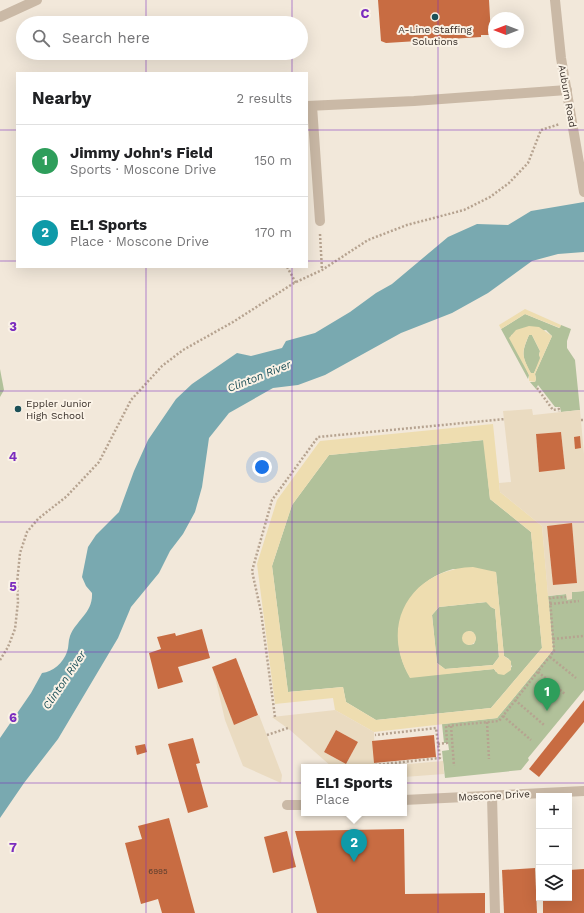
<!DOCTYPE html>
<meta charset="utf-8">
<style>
:root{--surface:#fff;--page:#f6f6f6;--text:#202124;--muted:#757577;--line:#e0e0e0;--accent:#111827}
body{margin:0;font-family:"Work Sans",sans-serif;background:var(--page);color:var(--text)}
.controls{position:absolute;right:12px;bottom:12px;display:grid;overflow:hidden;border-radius:0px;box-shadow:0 4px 16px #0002}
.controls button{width:36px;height:36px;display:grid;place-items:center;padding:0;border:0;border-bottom:1px solid var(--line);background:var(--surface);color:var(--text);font:20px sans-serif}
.compass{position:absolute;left:488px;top:12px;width:36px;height:36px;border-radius:50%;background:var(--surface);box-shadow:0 4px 16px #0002;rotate:270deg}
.you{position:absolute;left:262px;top:467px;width:14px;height:14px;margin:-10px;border:3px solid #fff;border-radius:50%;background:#1a73e8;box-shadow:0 0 0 6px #1a73e833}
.badge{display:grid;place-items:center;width:26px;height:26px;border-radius:50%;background:var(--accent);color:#fff;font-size:13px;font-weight:700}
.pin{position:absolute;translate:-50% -33px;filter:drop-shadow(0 1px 2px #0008)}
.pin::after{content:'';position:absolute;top:21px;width:14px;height:12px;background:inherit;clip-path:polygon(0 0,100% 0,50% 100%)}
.popup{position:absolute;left:301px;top:764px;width:106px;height:52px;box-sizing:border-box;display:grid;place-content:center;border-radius:0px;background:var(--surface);filter:drop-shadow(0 1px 3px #0005);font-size:13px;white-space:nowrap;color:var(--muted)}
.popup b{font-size:15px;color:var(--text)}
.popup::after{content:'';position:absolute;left:50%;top:100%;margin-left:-8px;border:8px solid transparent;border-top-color:var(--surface)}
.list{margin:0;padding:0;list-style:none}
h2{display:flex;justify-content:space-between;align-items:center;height:52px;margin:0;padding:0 16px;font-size:17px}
h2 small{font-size:13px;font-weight:400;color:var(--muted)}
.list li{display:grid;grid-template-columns:26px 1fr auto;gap:12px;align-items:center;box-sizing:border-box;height:72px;padding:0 16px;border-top:1px solid var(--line)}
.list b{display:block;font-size:15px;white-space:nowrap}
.list p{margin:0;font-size:13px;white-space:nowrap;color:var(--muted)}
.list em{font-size:13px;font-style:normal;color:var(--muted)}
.icon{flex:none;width:22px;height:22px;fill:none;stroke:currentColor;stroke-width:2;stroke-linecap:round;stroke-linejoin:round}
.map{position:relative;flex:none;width:584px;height:913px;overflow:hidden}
.search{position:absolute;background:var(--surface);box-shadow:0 4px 16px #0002;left:16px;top:16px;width:292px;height:44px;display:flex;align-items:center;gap:10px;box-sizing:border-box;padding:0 14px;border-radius:22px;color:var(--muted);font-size:15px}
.panel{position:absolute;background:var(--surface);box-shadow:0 4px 16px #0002;left:16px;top:72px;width:292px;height:196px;border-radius:0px}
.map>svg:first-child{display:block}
.green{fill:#b1c19a;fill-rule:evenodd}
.sand{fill:#eeddb0;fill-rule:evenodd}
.plaza{fill:#eadbc1;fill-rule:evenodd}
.water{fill:#79a9b0}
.building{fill:#c86c42}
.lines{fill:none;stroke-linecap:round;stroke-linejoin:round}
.path{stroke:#b6a390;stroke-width:2.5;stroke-dasharray:2 2;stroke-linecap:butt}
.minor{stroke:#cab9a6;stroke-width:10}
.grid{fill:none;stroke:#7b2cbf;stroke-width:1;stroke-opacity:0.55}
.poi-dot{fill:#1c5058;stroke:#faf2e6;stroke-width:1.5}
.labels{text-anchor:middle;stroke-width:4;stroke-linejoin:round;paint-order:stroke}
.number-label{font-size:8px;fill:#5a3d2e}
.poi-label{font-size:10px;fill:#362d27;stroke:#faf2e6}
.street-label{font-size:10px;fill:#362d27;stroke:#faf2e6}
.water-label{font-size:11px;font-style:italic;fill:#1c5058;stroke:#faf2e6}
.grid-label{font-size:13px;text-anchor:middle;font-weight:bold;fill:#7b2cbf;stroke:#faf2e6;stroke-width:4;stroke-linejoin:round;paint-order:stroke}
</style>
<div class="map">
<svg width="584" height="913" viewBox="0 0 584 913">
<rect width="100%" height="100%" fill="#f2e8da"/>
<g class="green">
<path d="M525 314 559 328 561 325 571 329 567 341V348L575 360 580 410 561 412 560 407H555L538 385 536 389 530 382H535L536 379 535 374 552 336 546 330 511 335 529 375 528 379 501 329Z"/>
<path d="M529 335H532L540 351 539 355 541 358 534 373 531 374C522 356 521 354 529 335Z"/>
<path d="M0 369 4 390 0 397Z"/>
<path d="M484 440 490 499 531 532 542 648 491 708 376 720 346 702 343 687 288 692 272 566 292 505 329 455ZM453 569 496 572 504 656 509 659 512 667 496 672 494 669 410 677C384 634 403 583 453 569Z"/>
<path d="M584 591V690L528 758 529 760 521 770 445 778 442 751 449 750 448 743H444L442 724 497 718 553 650 548 596 566 594 572 599V592Z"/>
<path d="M487 602 491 607 495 609 499 657 493 665 445 669 437 663 432 615 439 607ZM469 631 473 632 476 638 474 644 468 645 463 635Z"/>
</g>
<g class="sand">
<path d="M525 309 561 325 560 328 525 314 501 329 499 325Z"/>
<path d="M529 326 539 327 552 336 535 374 536 379 535 382 529 381V375L509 338 516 330ZM529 335H532L540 351 539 355 540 358 534 373H531C522 356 521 353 529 335Z"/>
<path d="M493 424 500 492 542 526 553 650 497 718 374 732 335 710 333 698 275 704 257 564 277 500 320 441ZM483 440 490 499 531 532 542 648 491 708 376 720 346 702 343 687 288 692 272 566 292 505 329 455Z"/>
<path d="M473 567 496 572 504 656 511 661V670L504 675 498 674 494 669 410 678C378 623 412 569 473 567ZM486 602 491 607 495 609 499 657 493 665 445 669 437 663 432 615 439 607Z"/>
<circle cx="469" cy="638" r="7"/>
</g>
<g class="plaza">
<path d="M532 409 533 415 580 410 584 454V591L572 592V599L567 600 566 594 548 596 542 526 500 492 499 483 511 482 503 411ZM561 432 565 469 539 471 536 434ZM572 524 577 583 553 585 547 526Z"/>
<path d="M214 673 234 725 259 715 282 775 281 783 243 766 225 720Z"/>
<path d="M335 710 374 732 375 767 443 761 444 774 404 777V767H332L290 730 272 717ZM336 730 358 742 346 764 324 752Z"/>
</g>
<path class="water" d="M584 202V252L558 254 532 261 488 293 452 313 401 333 325 375 298 385 273 388 229 413 209 438 202 487 195 512 183 534 170 551 159 573 131 607 118 638 58 739 24 783 0 818V738L31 693 42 673C53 672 63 663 67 652 69 647 68 641 70 636 76 620 93 613 92 593L86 586 82 577 88 547 96 535 119 512 134 471 148 440 176 399 192 384 237 353 251 356 282 348 286 341 315 333 350 312 376 293 392 284 448 237 477 224 508 225 531 211Z"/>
<g class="building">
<path d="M378 0H489L491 35H481V37L386 43 381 41Z"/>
<path d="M561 432 565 469 539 472 536 434Z"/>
<path d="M580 436 581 448 575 449 574 437Z"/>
<path d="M572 523 577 583 553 585 547 526Z"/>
<path d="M202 629 210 658 178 667 183 682 158 689 149 653 161 649 157 637 175 633 176 636Z"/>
<path d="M236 658 258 715 234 725 212 667Z"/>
<path d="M584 700V722L539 777 529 769Z"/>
<path d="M336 730 358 742 346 764 324 752Z"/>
<path d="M434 735 436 757 374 763 372 741Z"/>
<path d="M193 738 200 763 196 764 208 807 188 813 168 744Z"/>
<path d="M145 744 147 752 137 755 135 746Z"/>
<path d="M169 818 195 913H162L158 899 141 904 125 843 142 839 138 826Z"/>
<path d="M404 829 405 894 485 893V913H317L295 831Z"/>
<path d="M287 831 296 867 273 873 264 837Z"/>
<path d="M535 868 537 913H504L502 870Z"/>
<path d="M584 869V913H543V898H569V870Z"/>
</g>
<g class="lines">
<g class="path">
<path d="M320 234 322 270"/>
<path d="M287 267 296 283"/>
<path d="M537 388 553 410 559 409V412"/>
<path d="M581 420H584"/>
<path d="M550 604 579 601"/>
<path d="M553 639 583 636"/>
<path d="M550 657 576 678"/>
<path d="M0 660 8 647 15 629 18 602 17 583 20 553 27 532 38 519 67 496 99 462 131 400 162 366 183 350 233 322 294 283 322 270 368 240 407 225 464 210 490 197 509 183 528 163 541 130 560 124"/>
<path d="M538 672 565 694"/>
<path d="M515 700 544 725"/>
<path d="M503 716 531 740"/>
<path d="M275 717 261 612 252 571 272 500 318 437 505 419"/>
<path d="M487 722 489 759"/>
<path d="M451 726 454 766"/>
<path d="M267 735 288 728"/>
<path d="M438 744 447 743 446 726 499 721 554 651 550 598 566 597"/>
<path d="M375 765 440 758 436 728 375 735"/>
</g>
<g class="minor">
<path d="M555 0 561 58 584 192"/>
<path d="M0 17 37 0"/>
<path d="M307 106 414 101 567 90"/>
<path d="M312 106 320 221"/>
<path d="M492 796 495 913"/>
<path d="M404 800 584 791"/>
<path d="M287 805H304"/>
</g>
</g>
<path class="grid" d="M146 0V23M292 0V23M438 0V913M146 53V73M292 53V73M0 130H17M307 130H584M0 261H17M307 261H584M146 267V913M292 267V913M0 391H584M0 522H584M0 652H584M0 783H584"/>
<g class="poi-dot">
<circle cx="435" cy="17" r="4"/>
<circle cx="18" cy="409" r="4"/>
</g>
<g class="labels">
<g class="number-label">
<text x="158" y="874">6995</text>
</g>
<g class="poi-label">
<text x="435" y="33">A-Line Staffing<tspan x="435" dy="12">Solutions</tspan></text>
<text x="26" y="407" text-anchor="start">Eppler Junior<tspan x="26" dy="12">High School</tspan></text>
</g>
<g class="street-label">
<text transform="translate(568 96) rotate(80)" y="4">Auburn Road</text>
<text transform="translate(494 795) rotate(-3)" y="4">Moscone Drive</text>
</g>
<g class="water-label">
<text transform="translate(259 376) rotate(-22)" y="4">Clinton River</text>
<text transform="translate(64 680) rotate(-56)" y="4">Clinton River</text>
</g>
</g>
<g class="grid-label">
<text x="365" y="18">C</text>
<text x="13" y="331">3</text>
<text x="13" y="461">4</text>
<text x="13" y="591">5</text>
<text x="13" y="722">6</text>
<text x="13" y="852">7</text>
</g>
</svg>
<div class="controls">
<button>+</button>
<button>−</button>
<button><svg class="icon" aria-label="layers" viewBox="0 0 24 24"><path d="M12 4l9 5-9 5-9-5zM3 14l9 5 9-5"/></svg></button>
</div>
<svg class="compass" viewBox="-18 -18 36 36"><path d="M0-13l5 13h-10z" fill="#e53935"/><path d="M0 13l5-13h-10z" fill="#757577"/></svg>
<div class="you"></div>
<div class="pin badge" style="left:547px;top:711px;background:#2e9e5b">1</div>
<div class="pin badge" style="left:354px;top:862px;background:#0f9aa8">2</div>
<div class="popup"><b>EL1 Sports</b>Place</div>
<div class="search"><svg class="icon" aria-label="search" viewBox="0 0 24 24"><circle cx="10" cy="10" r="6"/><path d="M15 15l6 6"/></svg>Search here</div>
<section class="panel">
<h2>Nearby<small>2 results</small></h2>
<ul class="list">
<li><span class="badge" style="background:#2e9e5b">1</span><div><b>Jimmy John's Field</b><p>Sports · Moscone Drive</p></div><em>150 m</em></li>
<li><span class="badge" style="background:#0f9aa8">2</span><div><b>EL1 Sports</b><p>Place · Moscone Drive</p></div><em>170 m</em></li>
</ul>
</section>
</div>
